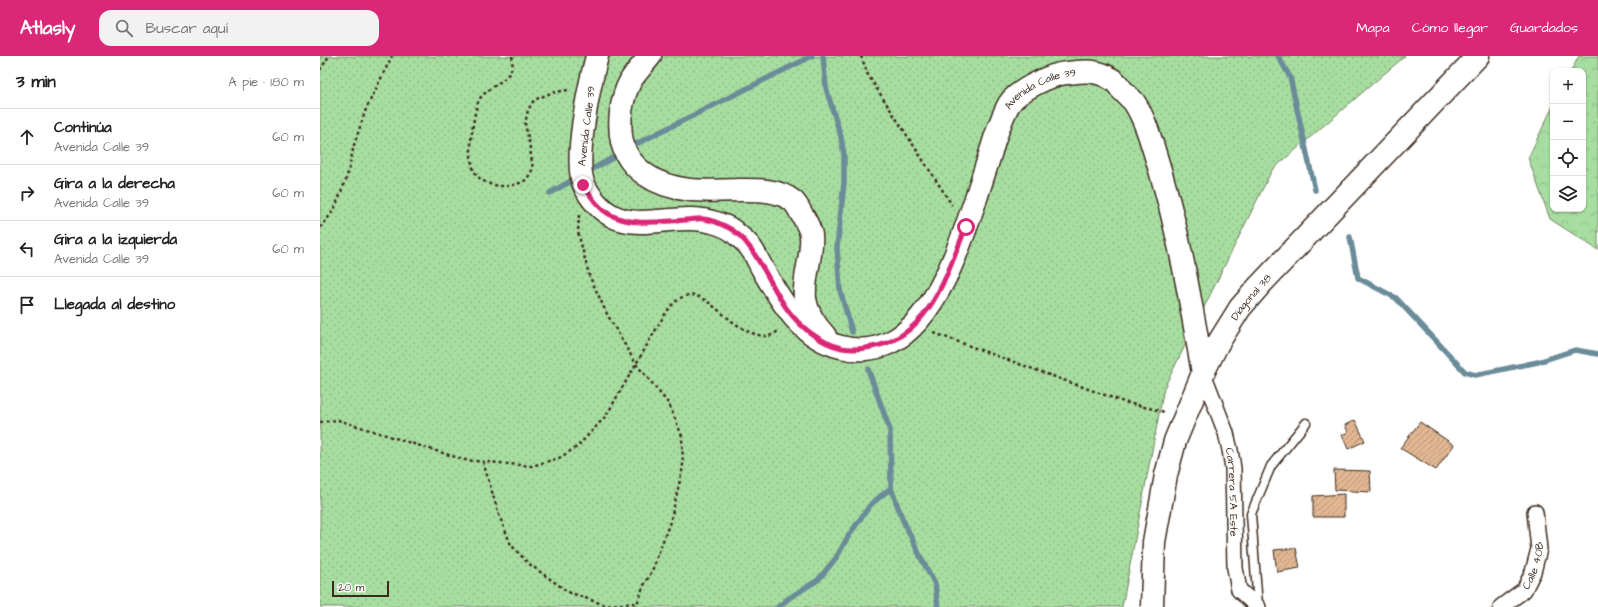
<!DOCTYPE html>
<html lang="es">
<meta charset="utf-8">
<style>
:root{--surface:#fff;--page:#f2f2f2;--text:#222;--muted:#767676;--line:#e0e0e0;--accent:#db2777}
body{margin:0;font-family:"Architects Daughter",sans-serif;background:var(--page);color:var(--text)}
.controls{position:absolute;right:12px;top:12px;display:grid;overflow:hidden;border-radius:8px;box-shadow:0 1px 3px #0004}
.controls button{width:36px;height:36px;display:grid;place-items:center;padding:0;border:0;border-bottom:1px solid var(--line);background:var(--surface);color:var(--text);font:20px sans-serif}
.scale{position:absolute;left:12px;bottom:10px;width:57px;box-sizing:border-box;padding-left:4px;border:2px solid #3b2a1e;border-top:0;font-size:11px;line-height:14px;white-space:nowrap;color:#3b2a1e;-webkit-text-stroke:3px #fff;paint-order:stroke}
.stop{position:absolute;width:12px;height:12px;margin:-9px;border:3px solid #db2777;border-radius:50%;background:#fff}
.stop.end{background:#db2777;border-color:#fff;box-shadow:0 1px 4px #0008}
.list{margin:0;padding:0;list-style:none}
h2{display:flex;justify-content:space-between;align-items:center;height:52px;margin:0;padding:0 16px;font-size:17px}
h2 small{font-size:13px;font-weight:400;color:var(--muted)}
.list li{display:grid;grid-template-columns:26px 1fr auto;gap:12px;align-items:center;box-sizing:border-box;height:56px;padding:0 16px;border-top:1px solid var(--line)}
.list b{display:block;font-size:15px;white-space:nowrap}
.list p{margin:0;font-size:13px;white-space:nowrap;color:var(--muted)}
.list em{font-size:13px;font-style:normal;color:var(--muted)}
.icon{flex:none;width:22px;height:22px;fill:none;stroke:currentColor;stroke-width:2;stroke-linecap:round;stroke-linejoin:round}
.map{position:relative;flex:none;width:1278px;height:551px;overflow:hidden}
header{display:flex;align-items:center;gap:24px;box-sizing:border-box;height:56px;padding:0 20px;background:var(--accent);color:#fff}
header strong{font-size:19px}
nav{display:flex;gap:22px;margin-inline-start:auto;font-size:14px}
.search{width:280px;height:36px;background:var(--page);display:flex;align-items:center;gap:10px;box-sizing:border-box;padding:0 14px;border-radius:12px;color:var(--muted);font-size:15px}
main{display:flex}
aside{flex:1;background:var(--surface)}
.map>svg:first-child{display:block}
.forest{fill:url(#forest-crowns);stroke:#71845f}
.park{fill:url(#park-dots);stroke:#71845f}
.lines{fill:none;stroke-linecap:round;stroke-linejoin:round}
.stream{stroke:#6a8c99;stroke-width:5.5}
.building{fill:url(#building-hatch);stroke:#3b2a1e}
.lane-casing{stroke:#3b2a1e;stroke-width:11}
.street-casing{stroke:#3b2a1e;stroke-width:18}
.secondary-casing{stroke:#3b2a1e;stroke-width:25}
.primary-casing{stroke:#3b2a1e;stroke-width:25}
.path{stroke:#3b2a1e;stroke-width:2.5;stroke-dasharray:3 3;stroke-linecap:butt}
.lane{stroke:#fff;stroke-width:8}
.street{stroke:#fff;stroke-width:15}
.secondary{stroke:#fff;stroke-width:22}
.primary{stroke:#fff;stroke-width:22}
.route{stroke:#db2777;stroke-width:5}
.labels{text-anchor:middle;stroke-width:3;stroke-linejoin:round;paint-order:stroke}
.street-label{font-size:11px;fill:#3b2a1e;stroke:#fff}
</style>
<header>
<strong>Atlasly</strong>
<div class="search"><svg class="icon" aria-label="search" viewBox="0 0 24 24"><circle cx="10" cy="10" r="6"/><path d="M15 15l6 6"/></svg>Buscar aquí</div>
<nav><a>Mapa</a><a>Cómo llegar</a><a>Guardados</a></nav>
</header>
<main>
<aside>
<h2>3 min<small>A pie · 180 m</small></h2>
<ul class="list">
<li><svg class="icon" aria-label="ahead" viewBox="0 0 24 24"><path d="M12 20V5M6 11l6-6 6 6"/></svg><div><b>Continúa</b><p>Avenida Calle 39</p></div><em>60 m</em></li>
<li><svg class="icon" aria-label="right" viewBox="0 0 24 24"><path d="M7 20v-9h11M14 6l5 5-5 5"/></svg><div><b>Gira a la derecha</b><p>Avenida Calle 39</p></div><em>60 m</em></li>
<li><svg class="icon" aria-label="left" viewBox="0 0 24 24"><path d="M17 20v-9H6M10 6l-5 5 5 5"/></svg><div><b>Gira a la izquierda</b><p>Avenida Calle 39</p></div><em>60 m</em></li>
<li><svg class="icon" aria-label="arrive" viewBox="0 0 24 24"><path d="M6 21V4h12l-3 4 3 4H6"/></svg><div><b>Llegada al destino</b></div></li>
</ul>
</aside>
<div class="map">
<svg width="1278" height="551" viewBox="0 0 1278 551">
<defs>
<pattern id="forest-crowns" width="20" height="18" patternUnits="userSpaceOnUse"><rect width="20" height="18" fill="#a7dda0"/><path d="M2 6a3 3 0 1 1 6 0M12 15a3 3 0 1 1 6 0" fill="none" stroke="#91be89"/></pattern>
<pattern id="park-dots" width="8" height="8" patternUnits="userSpaceOnUse"><rect width="8" height="8" fill="#a7dda0"/><path d="M2 2h.1M6 6h.1" fill="none" stroke="#91be89" stroke-width="1.8" stroke-linecap="round"/></pattern>
<pattern id="building-hatch" width="6" height="6" patternUnits="userSpaceOnUse"><rect width="6" height="6" fill="#e2b792"/><path d="M-1 1l2-2M0 6l6-6M5 7l2-2" fill="none" stroke="#b89577"/></pattern>
</defs>
<rect width="100%" height="100%" fill="#fff"/>
<filter id="ink" filterUnits="userSpaceOnUse"><feTurbulence type="fractalNoise" baseFrequency=".025" numOctaves="2"/><feDisplacementMap in="SourceGraphic" scale="8" xChannelSelector="R" yChannelSelector="G"/><feConvolveMatrix kernelMatrix="1 2 1 2 8 2 1 2 1" color-interpolation-filters="sRGB"/></filter>
<g filter="url(#ink)">
<path class="forest" d="M1259 0H1278V194L1230 163 1208 102 1233 50V153H1263V15H1251Z"/>
<path class="park" d="M0 0H1085L952 114 844 332 802 551H0Z"/>
<g class="lines">
<g class="stream">
<path d="M503 0 506 32 521 81 524 99V127L517 191 520 234 532 276"/>
<path d="M958 0 970 21 995 134"/>
<path d="M312 90 492 0"/>
<path d="M267 116 298 99"/>
<path d="M230 137 258 121"/>
<path d="M1030 181 1038 222 1076 242 1145 316 1155 319 1218 306 1255 294 1278 298"/>
<path d="M548 313 570 374 571 432 582 462 602 504 615 528 618 551"/>
<path d="M458 551 469 542 498 524 516 502 529 479 551 448 571 432"/>
</g>
</g>
<g class="building">
<path d="M1035 364 1045 385 1028 393 1022 379 1028 376 1025 369Z"/>
<path d="M1100 366 1134 389 1116 414 1080 392Z"/>
<path d="M1014 414 1050 415 1051 436 1015 434Z"/>
<path d="M1024 438V461H993V440Z"/>
<path d="M976 492 980 512 957 516 954 494Z"/>
</g>
<g class="lines">
<defs>
<path id="lane" d="M938 550 931 458 951 410 986 367"/>
<g id="street">
<path id="s1" d="M883 317 906 377 910 394 913 412 915 512 919 534 938 551"/>
<path id="s2" d="M1181 551 1204 534 1213 516 1219 493 1215 456"/>
</g>
<g id="secondary">
<path id="s3" d="M277 0C270 27 252 108 265 131 298 192 348 151 396 167 402 169 407 170 413 175 418 180 426 185 430 191 435 197 438 205 442 212 461 245 481 282 521 291 536 295 554 294 569 287 623 263 650 159 668 105 674 86 679 66 689 48 697 35 731 18 747 17 765 15 777 13 793 24 795 25 800 31 801 33 805 37 810 42 814 46 827 66 833 92 840 114 860 181 871 248 883 317"/>
<path d="M330 0C324 8 316 16 311 24 301 42 298 66 302 86 305 99 314 111 326 119 353 138 389 135 420 134 438 134 458 133 473 145 476 148 479 153 481 157 485 164 490 172 491 179 493 200 483 220 485 243 487 257 495 269 505 280"/>
</g>
<g id="primary">
<path id="s4" d="M832 551 834 486 846 419 855 385 883 317 897 289 920 252 940 229 1158 0"/>
</g>
</defs>
<use href="#lane" class="lane-casing"/>
<use href="#street" class="street-casing"/>
<use href="#secondary" class="secondary-casing"/>
<use href="#primary" class="primary-casing"/>
<g class="path">
<path d="M192 0C196 24 175 25 161 41 155 48 152 75 151 85 151 95 150 110 156 118 165 132 191 133 204 125 208 123 210 117 213 113L209 86 205 68 208 54 214 44 231 37 248 34"/>
<path d="M541 0 548 19 632 149"/>
<path d="M0 14 9 0"/>
<path d="M259 159 258 176 269 219 287 258 316 308 349 348 362 380 363 411 351 463 332 515 323 531 316 551"/>
<path d="M0 172 14 154 27 121 34 89 46 53 72 0"/>
<path d="M614 277 804 346 845 356"/>
<path d="M0 366 18 364 145 404 212 410 239 402 257 391 286 360 342 263C348 253 357 240 370 239 391 238 417 282 449 280 452 279 457 276 460 274"/>
<path d="M163 406 179 459 191 489 208 507 248 536 285 549 317 547"/>
</g>
<use href="#lane" class="lane"/>
<use href="#street" class="street"/>
<use href="#secondary" class="secondary"/>
<use href="#primary" class="primary"/>
</g>
</g>
<g class="lines" filter="url(#ink)">
<path class="route" d="M263 129C271 140 277 151 289 158 312 171 341 165 366 164 372 164 379 162 384 163 391 164 401 168 407 171 433 182 450 230 467 253 480 271 500 287 522 292 533 294 542 293 552 291 609 281 627 218 646 171"/>
</g>
<g class="labels">
<g class="street-label">
<text dy="4" stroke="none"><textPath href="#s3" startOffset="818">Avenida Calle 39</textPath></text>
<text transform="translate(266 70) rotate(-83)" y="4">Avenida Calle 39</text>
<text dy="4" stroke="none"><textPath href="#s4" startOffset="332">Diagonal 38</textPath></text>
<text dy="4" stroke="none"><textPath href="#s1" startOffset="124">Carrera 5A Este</textPath></text>
<text dy="4" stroke="none"><textPath href="#s2" startOffset="55">Calle 40B</textPath></text>
</g>
</g>
</svg>
<div class="controls">
<button>+</button>
<button>−</button>
<button><svg class="icon" aria-label="locate" viewBox="0 0 24 24"><circle cx="12" cy="12" r="6"/><path d="M12 2v4M12 18v4M2 12h4M18 12h4"/></svg></button>
<button><svg class="icon" aria-label="layers" viewBox="0 0 24 24"><path d="M12 4l9 5-9 5-9-5zM3 14l9 5 9-5"/></svg></button>
</div>
<div class="scale">20 m</div>
<div class="stop" style="left:646px;top:171px"></div>
<div class="stop end" style="left:263px;top:129px"></div>
</div>
</main>
